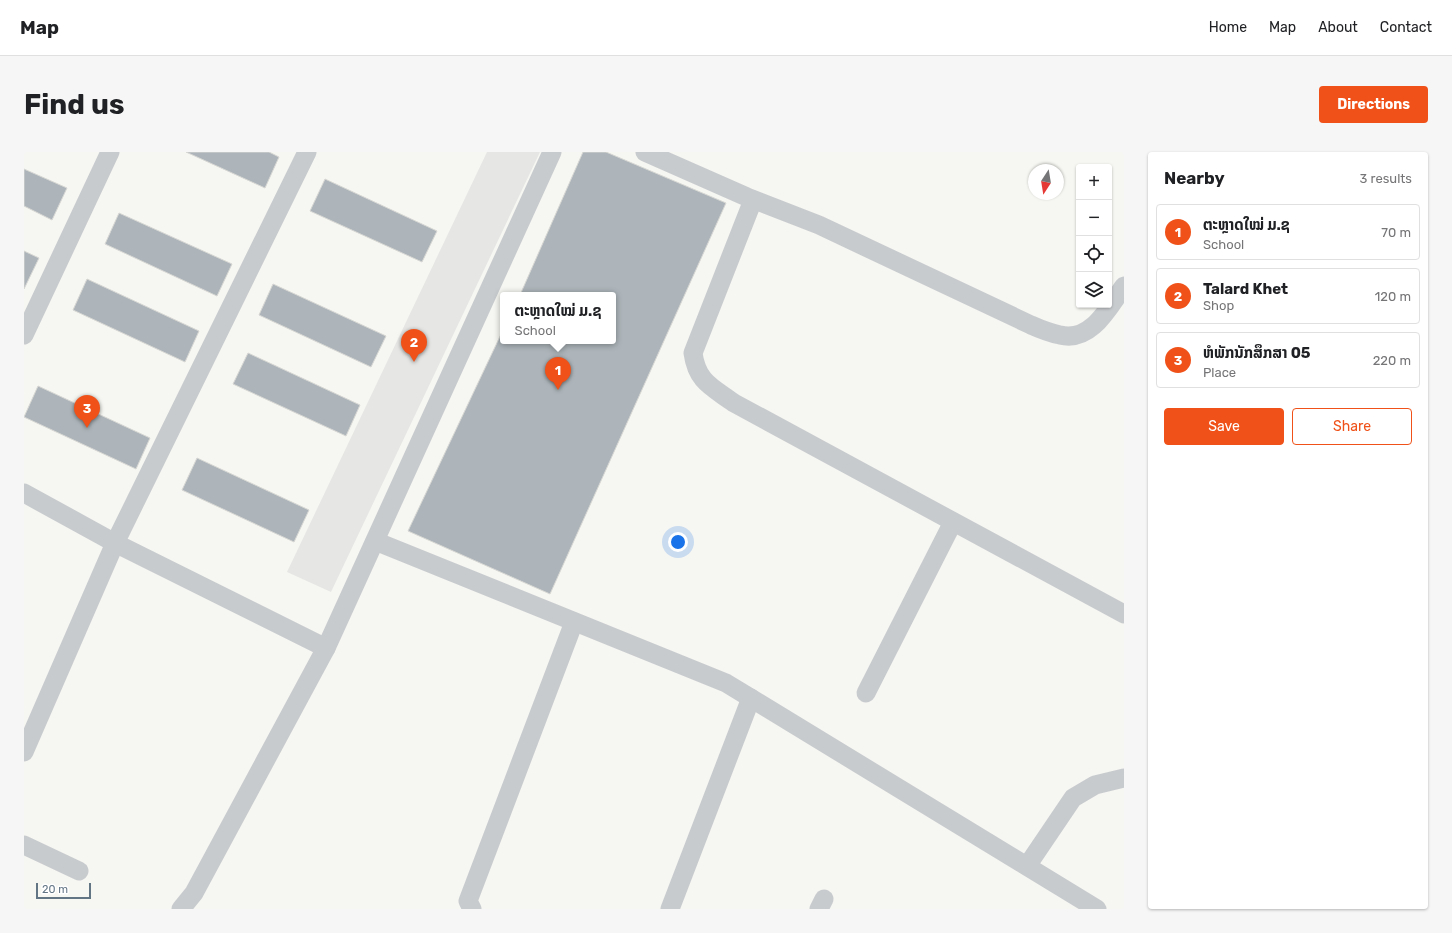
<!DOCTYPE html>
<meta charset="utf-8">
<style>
:root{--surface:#fff;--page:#f6f6f6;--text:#202124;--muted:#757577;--line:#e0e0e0;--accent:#ef5118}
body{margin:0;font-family:Rubik,"Noto Sans Lao",sans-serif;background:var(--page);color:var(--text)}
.controls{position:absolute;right:12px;top:12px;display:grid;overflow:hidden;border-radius:4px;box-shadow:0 1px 3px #0004}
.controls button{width:36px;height:36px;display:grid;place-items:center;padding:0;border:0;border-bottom:1px solid var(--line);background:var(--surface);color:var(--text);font:20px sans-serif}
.compass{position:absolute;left:1004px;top:12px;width:36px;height:36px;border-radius:50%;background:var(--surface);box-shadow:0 1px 3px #0004;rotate:192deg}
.scale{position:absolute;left:12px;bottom:10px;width:55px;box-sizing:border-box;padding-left:4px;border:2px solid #627585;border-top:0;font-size:11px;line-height:14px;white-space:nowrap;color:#627585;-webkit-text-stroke:3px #fff;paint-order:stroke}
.you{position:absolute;left:654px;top:390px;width:14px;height:14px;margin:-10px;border:3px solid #fff;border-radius:50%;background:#1a73e8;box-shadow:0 0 0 6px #1a73e833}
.badge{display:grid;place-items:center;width:26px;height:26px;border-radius:50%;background:var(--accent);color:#fff;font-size:13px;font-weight:700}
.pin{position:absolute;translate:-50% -33px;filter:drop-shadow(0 1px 2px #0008)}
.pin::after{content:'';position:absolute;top:21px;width:14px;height:12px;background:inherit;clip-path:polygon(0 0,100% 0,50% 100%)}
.popup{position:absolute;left:476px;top:140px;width:116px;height:52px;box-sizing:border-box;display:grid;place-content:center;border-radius:4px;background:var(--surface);filter:drop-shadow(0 1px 3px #0005);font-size:13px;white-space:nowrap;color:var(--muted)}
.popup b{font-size:15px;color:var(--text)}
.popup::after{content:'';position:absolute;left:50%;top:100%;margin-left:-8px;border:8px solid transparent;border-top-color:var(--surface)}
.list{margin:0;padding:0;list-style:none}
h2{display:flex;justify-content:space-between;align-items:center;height:52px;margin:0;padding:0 16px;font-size:17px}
h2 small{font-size:13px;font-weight:400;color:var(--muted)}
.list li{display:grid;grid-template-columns:26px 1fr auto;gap:12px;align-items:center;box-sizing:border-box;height:56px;margin:0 8px 8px;padding:0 8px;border:1px solid var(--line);border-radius:4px}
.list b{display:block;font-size:15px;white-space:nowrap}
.list p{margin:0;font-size:13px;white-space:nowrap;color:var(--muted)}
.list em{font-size:13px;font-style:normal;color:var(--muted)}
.actions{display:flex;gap:8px;padding:12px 16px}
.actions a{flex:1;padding:9px 0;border:1px solid var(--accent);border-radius:4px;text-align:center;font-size:14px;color:var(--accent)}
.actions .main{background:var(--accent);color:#fff}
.icon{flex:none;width:22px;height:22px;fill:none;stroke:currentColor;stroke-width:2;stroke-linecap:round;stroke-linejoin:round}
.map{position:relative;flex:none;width:1100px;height:757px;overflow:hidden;border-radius:4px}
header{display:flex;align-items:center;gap:24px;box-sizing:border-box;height:56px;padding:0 20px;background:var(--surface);border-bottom:1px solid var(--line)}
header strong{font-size:19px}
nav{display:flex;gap:22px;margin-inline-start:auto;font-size:14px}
.intro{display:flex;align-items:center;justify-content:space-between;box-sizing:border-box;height:96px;padding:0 24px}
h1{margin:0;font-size:28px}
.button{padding:10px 18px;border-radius:4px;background:var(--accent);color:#fff;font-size:14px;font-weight:700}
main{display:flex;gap:24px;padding:0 24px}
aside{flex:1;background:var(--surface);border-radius:4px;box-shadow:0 1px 3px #0004}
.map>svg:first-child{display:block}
.built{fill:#e6e7e5}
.building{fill:#adb5ba;stroke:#d7d7d4}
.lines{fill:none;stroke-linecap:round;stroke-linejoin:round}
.minor{stroke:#c8cbce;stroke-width:19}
</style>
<header>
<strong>Map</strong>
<nav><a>Home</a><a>Map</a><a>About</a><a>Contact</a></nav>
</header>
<div class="intro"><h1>Find us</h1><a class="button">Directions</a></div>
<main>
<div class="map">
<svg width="1100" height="757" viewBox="0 0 1100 757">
<rect width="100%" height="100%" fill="#f6f6f2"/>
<path class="built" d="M463 0H516L307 440 263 420Z"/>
<g class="building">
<path d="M162 0H245L255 5 241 36Z"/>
<path d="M559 0H582L702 51 526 442 384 379 479 178V189H589V143H496Z"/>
<path d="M0 17 43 36 28 68 0 54Z"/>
<path d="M301 27 413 79 398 110 286 59Z"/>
<path d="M95 61 208 112 193 144 81 92Z"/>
<path d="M0 99 15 106 0 137Z"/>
<path d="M63 127 175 179 161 210 49 158Z"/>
<path d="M249 132 362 184 347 215 235 163Z"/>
<path d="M224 201 336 253 322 284 209 232Z"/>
<path d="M14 234 126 286 112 317 0 265Z"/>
<path d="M173 306 285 358 270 390 158 338Z"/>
</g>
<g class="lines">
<g class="minor">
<path d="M621 0 723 45 795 73 1007 173C1016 177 1026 181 1036 183 1067 191 1085 155 1100 134"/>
<path d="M729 48 669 201C673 230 688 235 710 251L1100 462"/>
<path d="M0 183 86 0"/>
<path d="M0 341 91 391 302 496"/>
<path d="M351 389 702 531 1073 757"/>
<path d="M842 541 929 370"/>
<path d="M0 600 91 391 283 0"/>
<path d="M0 693 55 719"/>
<path d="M1003 714 1049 646 1071 633 1100 626"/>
<path d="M157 757 170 741 302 496 528 0"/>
<path d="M448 757 444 749 550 470"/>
<path d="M646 757 727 546"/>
<path d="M795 757 800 747"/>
</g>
</g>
</svg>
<div class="controls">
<button>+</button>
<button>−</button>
<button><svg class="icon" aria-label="locate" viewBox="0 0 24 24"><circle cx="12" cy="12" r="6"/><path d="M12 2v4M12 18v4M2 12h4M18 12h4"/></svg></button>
<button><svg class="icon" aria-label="layers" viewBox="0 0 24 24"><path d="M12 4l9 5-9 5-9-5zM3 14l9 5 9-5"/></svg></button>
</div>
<svg class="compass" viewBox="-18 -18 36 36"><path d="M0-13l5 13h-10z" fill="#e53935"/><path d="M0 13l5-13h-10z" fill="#757577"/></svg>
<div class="scale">20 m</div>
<div class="you"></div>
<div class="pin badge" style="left:534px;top:238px">1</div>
<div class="popup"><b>ຕະຫຼາດໃໝ່ ມ.ຊ</b>School</div>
<div class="pin badge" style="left:390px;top:210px">2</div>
<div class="pin badge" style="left:63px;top:276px">3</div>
</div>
<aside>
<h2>Nearby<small>3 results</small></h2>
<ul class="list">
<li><span class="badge">1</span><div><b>ຕະຫຼາດໃໝ່ ມ.ຊ</b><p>School</p></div><em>70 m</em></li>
<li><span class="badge">2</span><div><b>Talard Khet</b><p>Shop</p></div><em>120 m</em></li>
<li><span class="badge">3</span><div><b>ຫໍພັກນັກສຶກສາ 05</b><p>Place</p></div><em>220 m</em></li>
</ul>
<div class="actions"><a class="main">Save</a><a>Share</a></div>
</aside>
</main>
